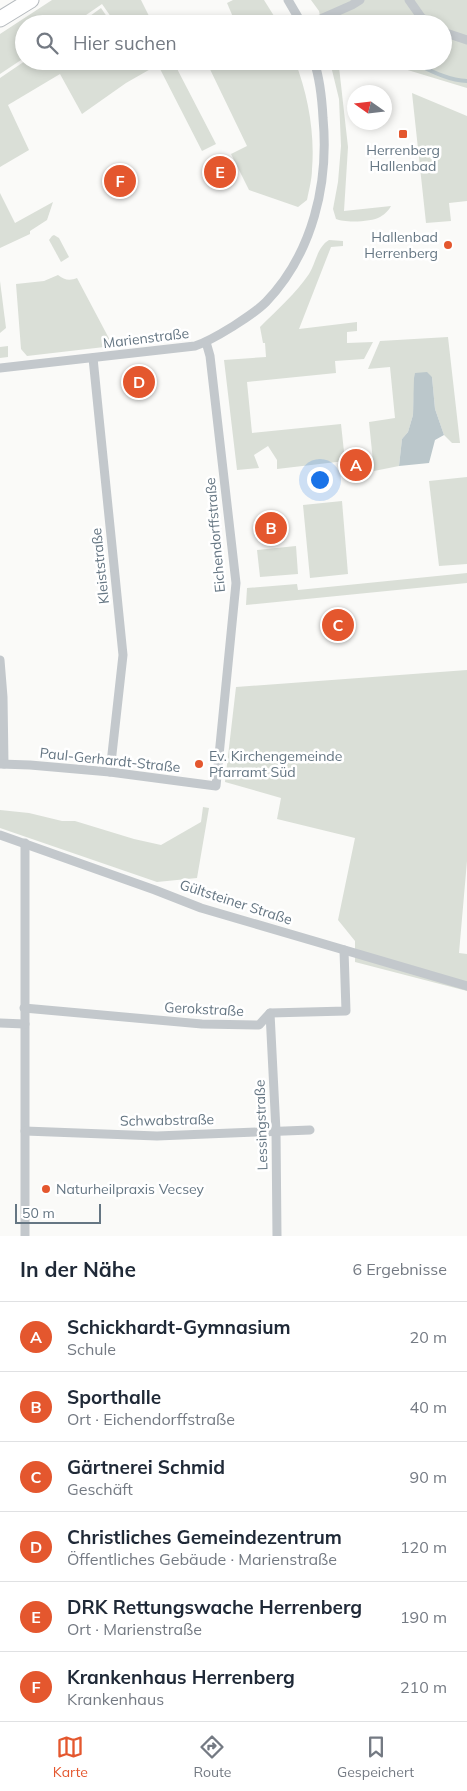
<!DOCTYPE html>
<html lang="de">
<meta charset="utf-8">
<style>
:root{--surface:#fff;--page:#f2f2f3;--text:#1f2937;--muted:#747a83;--line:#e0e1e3;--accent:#e4572e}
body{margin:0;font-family:Mulish,sans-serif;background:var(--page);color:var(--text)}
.compass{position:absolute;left:347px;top:85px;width:45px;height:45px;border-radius:50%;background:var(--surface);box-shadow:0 2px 8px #0003;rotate:284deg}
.scale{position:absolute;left:15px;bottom:12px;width:86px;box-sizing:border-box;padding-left:5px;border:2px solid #657683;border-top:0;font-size:14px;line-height:18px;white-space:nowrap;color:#657683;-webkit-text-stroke:4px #fff;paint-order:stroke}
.you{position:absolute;left:319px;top:479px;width:18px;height:18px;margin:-12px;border:4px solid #fff;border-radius:50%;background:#1a73e8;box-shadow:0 0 0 8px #1a73e833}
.badge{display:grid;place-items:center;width:32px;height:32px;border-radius:50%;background:var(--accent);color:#fff;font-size:16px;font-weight:700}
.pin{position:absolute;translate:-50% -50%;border:2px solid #fff;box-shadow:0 1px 5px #0006}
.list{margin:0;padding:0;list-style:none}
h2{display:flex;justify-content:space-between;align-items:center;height:65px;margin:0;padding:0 20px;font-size:21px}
h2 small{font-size:16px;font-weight:400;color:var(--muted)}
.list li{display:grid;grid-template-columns:32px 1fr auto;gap:15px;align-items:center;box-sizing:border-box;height:70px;padding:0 20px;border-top:1px solid var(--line)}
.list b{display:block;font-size:19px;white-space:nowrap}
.list p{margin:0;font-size:16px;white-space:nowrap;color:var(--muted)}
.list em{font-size:16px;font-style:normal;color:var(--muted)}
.icon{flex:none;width:28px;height:28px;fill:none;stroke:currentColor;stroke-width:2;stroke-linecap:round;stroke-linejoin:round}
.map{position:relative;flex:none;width:467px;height:1236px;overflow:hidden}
.search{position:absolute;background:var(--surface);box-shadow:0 2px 8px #0003;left:15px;right:15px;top:15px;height:55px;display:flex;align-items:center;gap:12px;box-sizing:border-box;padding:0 18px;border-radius:28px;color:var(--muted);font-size:19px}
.sheet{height:485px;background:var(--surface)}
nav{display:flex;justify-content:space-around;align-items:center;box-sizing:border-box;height:70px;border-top:1px solid var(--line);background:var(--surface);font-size:14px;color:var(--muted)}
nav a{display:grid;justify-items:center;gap:2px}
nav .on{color:var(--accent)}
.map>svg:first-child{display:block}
.green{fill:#dadfd7}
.water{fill:#bbc7cb}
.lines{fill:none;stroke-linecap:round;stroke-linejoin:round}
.stream{stroke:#bbc7cb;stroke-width:4}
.primary-casing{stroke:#b5babe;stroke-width:17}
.street{stroke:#c3c8cc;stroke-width:9}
.primary{stroke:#fff;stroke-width:15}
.poi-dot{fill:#e4572e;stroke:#fff;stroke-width:2}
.labels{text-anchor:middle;stroke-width:5;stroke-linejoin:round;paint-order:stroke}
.poi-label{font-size:14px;fill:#657683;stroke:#fff;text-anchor:start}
.street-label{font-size:14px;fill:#657683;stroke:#fff}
</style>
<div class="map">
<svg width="467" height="1236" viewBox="0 0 467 1236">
<rect width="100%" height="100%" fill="#fafaf8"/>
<g class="green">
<path d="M52 0H141L153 24H116L102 4 73 24H24V58L0 74V34Z"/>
<path d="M233 0H264L279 24H236L227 3Z"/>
<path d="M311 0H467V88L401 68 393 61H443V24H322L319 11Z"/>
<path d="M101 8 112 24H79Z"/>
<path d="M25 61H144L154 67 126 83 82 114 60 74 8 105 29 150 0 167V78Z"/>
<path d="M151 61H173L216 144 202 151 158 65Z"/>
<path d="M206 61H295C308 95 315 133 312 169 312 179 309 190 307 200L298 207 249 190 231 154 247 146Z"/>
<path d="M343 61H379V64L339 67 348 147 344 211 391 206C389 210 384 215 380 217 372 222 344 223 336 219L333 209 338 182 341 146 339 99 331 66Z"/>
<path d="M412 93 467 116V201L449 203 451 221 426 223Z"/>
<path d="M0 193 15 223 53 202 47 220 30 231V234L0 248Z"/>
<path d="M54 235 59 238 69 257 61 262 49 240 52 236Z"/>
<path d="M329 240 343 241V246L331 247 299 329 357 322V331L347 332V343L373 342 364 359 335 361 336 373 247 382 252 433 341 424 345 461 277 469V460L268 446 254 455 259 468 237 470 224 360 266 357 265 343H263L260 327C277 310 296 293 309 274 316 263 317 247 329 240Z"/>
<path d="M58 275C64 280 70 281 77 278L113 346 27 356 21 349 16 284 44 281Z"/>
<path d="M0 281 6 328 0 333Z"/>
<path d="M448 337 460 443H452L444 435 435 409 432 377 415 373 413 415 408 432 402 439 399 466 374 471 369 422 395 418 390 367 368 369 380 341Z"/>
<path d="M8 346V357L0 358V347Z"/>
<path d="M467 477V564L439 566 429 481Z"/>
<path d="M342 501 348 574 310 578 303 505Z"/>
<path d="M296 546 298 574 260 577 257 550Z"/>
<path d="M467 573V583L246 605 247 588 297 584 298 590Z"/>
<path d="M467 670V861L459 953 467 954V991L355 962V941L338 920 355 838 277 819 281 798 225 782 236 687Z"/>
<path d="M203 807 209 808 197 878 157 882 0 828V810L29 813 62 821H75L134 839 161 845 201 822Z"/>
</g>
<path class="water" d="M427 372 432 377 435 409 444 435 435 440 429 463 399 466 402 439 408 432 413 415 414 378 415 373Z"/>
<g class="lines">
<path class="stream" d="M413 62C429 70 449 81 467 81"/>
<defs>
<path id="primary" d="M0 19 31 0"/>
</defs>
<use href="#primary" class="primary-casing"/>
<g class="street">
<path d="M288 0 302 24"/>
<path d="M409 0 421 17 430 24"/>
<path d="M309 24 352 5 360 0"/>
<path d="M443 32 467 40"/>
<path d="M93 358 123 655 110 772"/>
<path d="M0 368 195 346C210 341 222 333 235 325 246 318 257 311 266 302 313 253 329 183 323 118 322 99 320 79 314 61"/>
<path d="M0 660 3 697 4 764"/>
<path d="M0 764 30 765 110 772 216 786 236 583 210 356 206 342"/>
<path d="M0 835 155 890 201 908 467 986"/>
<path d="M25 843V1236"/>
<path d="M24 1008 202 1024 259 1025 270 1013 346 1011 344 950"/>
<path d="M270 1013 276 1131 277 1236"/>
<path d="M0 1023 25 1024"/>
<path d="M25 1131 157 1136 310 1130"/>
</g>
<use href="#primary" class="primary"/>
</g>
<g class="poi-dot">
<rect x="398" y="129" width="10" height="10" rx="2.5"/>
<circle cx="448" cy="245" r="5"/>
<circle cx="199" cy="764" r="5"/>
<circle cx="46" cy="1189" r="5"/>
</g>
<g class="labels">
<g class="poi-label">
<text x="403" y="155" text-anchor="middle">Herrenberg<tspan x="403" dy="16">Hallenbad</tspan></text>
<text x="438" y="242" text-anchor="end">Hallenbad<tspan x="438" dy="16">Herrenberg</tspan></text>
<text x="209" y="761">Ev. Kirchengemeinde<tspan x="209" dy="16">Pfarramt Süd</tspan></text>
<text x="56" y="1194">Naturheilpraxis Vecsey</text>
</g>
<g class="street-label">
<text transform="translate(146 338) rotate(-7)" y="5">Marienstraße</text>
<text transform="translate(215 535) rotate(-95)" y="5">Eichendorffstraße</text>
<text transform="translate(100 566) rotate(-96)" y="5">Kleiststraße</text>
<text transform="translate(110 760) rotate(6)" y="5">Paul-Gerhardt-Straße</text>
<text transform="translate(236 902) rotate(18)" y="5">Gültsteiner Straße</text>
<text transform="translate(204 1009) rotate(3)" y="5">Gerokstraße</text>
<text transform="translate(167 1120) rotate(-1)" y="5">Schwabstraße</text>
<text transform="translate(261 1125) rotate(-92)" y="5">Lessingstraße</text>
</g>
</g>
</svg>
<svg class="compass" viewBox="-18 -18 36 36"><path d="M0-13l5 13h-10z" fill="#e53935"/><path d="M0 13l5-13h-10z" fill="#747a83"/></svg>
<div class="scale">50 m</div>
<div class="you"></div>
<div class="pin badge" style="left:356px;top:465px">A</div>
<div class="pin badge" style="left:271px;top:528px">B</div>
<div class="pin badge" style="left:338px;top:625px">C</div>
<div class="pin badge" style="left:139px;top:382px">D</div>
<div class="pin badge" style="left:220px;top:172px">E</div>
<div class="pin badge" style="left:120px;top:181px">F</div>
<div class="search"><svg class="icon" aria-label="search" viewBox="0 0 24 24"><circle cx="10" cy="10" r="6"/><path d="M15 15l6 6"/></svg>Hier suchen</div>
</div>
<section class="sheet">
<h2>In der Nähe<small>6 Ergebnisse</small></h2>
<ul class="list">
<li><span class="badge">A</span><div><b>Schickhardt-Gymnasium</b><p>Schule</p></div><em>20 m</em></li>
<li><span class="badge">B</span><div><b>Sporthalle</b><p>Ort · Eichendorffstraße</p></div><em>40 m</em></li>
<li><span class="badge">C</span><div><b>Gärtnerei Schmid</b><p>Geschäft</p></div><em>90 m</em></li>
<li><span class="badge">D</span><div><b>Christliches Gemeindezentrum</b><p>Öffentliches Gebäude · Marienstraße</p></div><em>120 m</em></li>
<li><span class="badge">E</span><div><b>DRK Rettungswache Herrenberg</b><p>Ort · Marienstraße</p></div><em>190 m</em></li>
<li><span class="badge">F</span><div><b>Krankenhaus Herrenberg</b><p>Krankenhaus</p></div><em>210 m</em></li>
</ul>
</section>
<nav>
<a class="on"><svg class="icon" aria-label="map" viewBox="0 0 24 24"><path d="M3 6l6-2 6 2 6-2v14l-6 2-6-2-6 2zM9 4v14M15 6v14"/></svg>Karte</a>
<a><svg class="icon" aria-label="directions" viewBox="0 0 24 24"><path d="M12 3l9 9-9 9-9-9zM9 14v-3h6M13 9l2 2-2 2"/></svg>Route</a>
<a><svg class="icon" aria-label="saved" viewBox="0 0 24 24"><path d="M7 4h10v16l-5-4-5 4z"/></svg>Gespeichert</a>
</nav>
